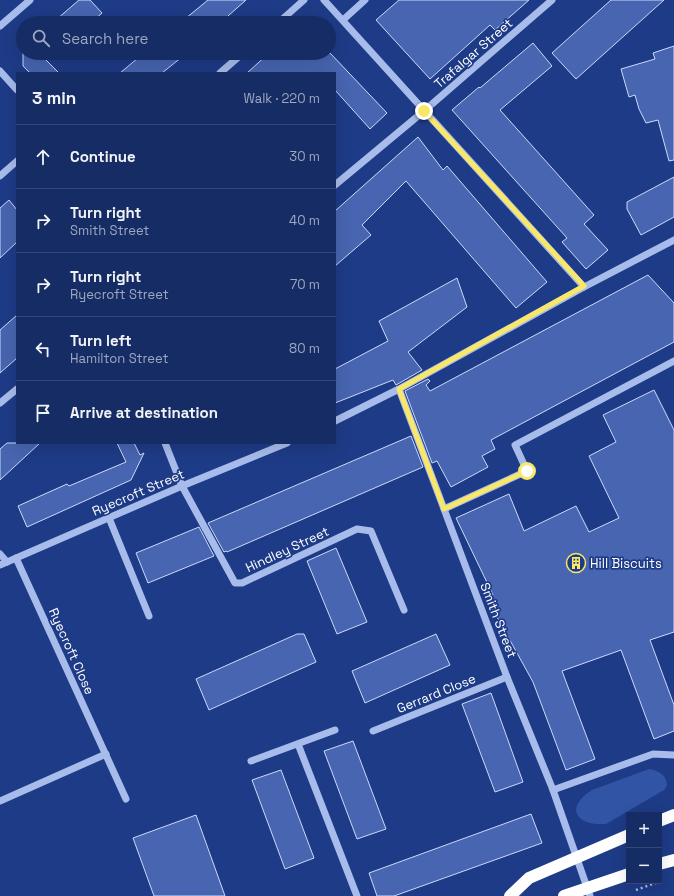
<!DOCTYPE html>
<meta charset="utf-8">
<style>
:root{--surface:#162c65;--page:#23386e;--text:#f1f3f6;--muted:#9ea7bf;--line:#354879}
body{margin:0;font-family:"Space Grotesk",sans-serif;background:var(--page);color:var(--text)}
.controls{position:absolute;right:12px;bottom:12px;display:grid;overflow:hidden;border-radius:0px;box-shadow:0 4px 16px #0002}
.controls button{width:36px;height:36px;display:grid;place-items:center;padding:0;border:0;border-bottom:1px solid var(--line);background:var(--surface);color:var(--text);font:20px sans-serif}
.stop{position:absolute;width:12px;height:12px;margin:-9px;border:3px solid #f9e767;border-radius:50%;background:#fff}
.stop.end{background:#f9e767;border-color:#fff;box-shadow:0 1px 4px #0008}
.list{margin:0;padding:0;list-style:none}
h2{display:flex;justify-content:space-between;align-items:center;height:52px;margin:0;padding:0 16px;font-size:17px}
h2 small{font-size:13px;font-weight:400;color:var(--muted)}
.list li{display:grid;grid-template-columns:26px 1fr auto;gap:12px;align-items:center;box-sizing:border-box;height:64px;padding:0 16px;border-top:1px solid var(--line)}
.list b{display:block;font-size:15px;white-space:nowrap}
.list p{margin:0;font-size:13px;white-space:nowrap;color:var(--muted)}
.list em{font-size:13px;font-style:normal;color:var(--muted)}
.icon{flex:none;width:22px;height:22px;fill:none;stroke:currentColor;stroke-width:2;stroke-linecap:round;stroke-linejoin:round}
.map{position:relative;flex:none;width:674px;height:896px;overflow:hidden}
.search{position:absolute;background:var(--surface);box-shadow:0 4px 16px #0002;left:16px;top:16px;width:320px;height:44px;display:flex;align-items:center;gap:10px;box-sizing:border-box;padding:0 14px;border-radius:22px;color:var(--muted);font-size:15px}
.panel{position:absolute;background:var(--surface);box-shadow:0 4px 16px #0002;left:16px;top:72px;width:320px;height:372px;border-radius:0px}
.map>svg:first-child{display:block}
.green{fill:#3254a5}
.building{fill:#4765b0;stroke:#cdd9f8}
.lines{fill:none;stroke-linecap:round;stroke-linejoin:round}
.path{stroke:#a8bceb;stroke-width:2.5;stroke-dasharray:2 3;stroke-linecap:butt}
.minor{stroke:#a8bceb;stroke-width:7}
.highway{stroke:#fff;stroke-width:12}
.route{stroke:#f9e767;stroke-width:5}
.labels{text-anchor:middle;stroke-width:3.5;stroke-linejoin:round;paint-order:stroke}
.street-label{font-size:13px;fill:#fff;stroke:#1e3b87}
.poi-label{font-size:13px;fill:#fff;stroke:#1e3b87;text-anchor:start}
</style>
<div class="map">
<svg width="674" height="896" viewBox="0 0 674 896">
<rect width="100%" height="100%" fill="#1e3b87"/>
<path class="green" d="M649 769C659 771 667 775 667 786L664 790 606 824C576 826 564 808 592 790Z"/>
<g class="building">
<path d="M79 0H90L102 13 91 23H60L57 19Z"/>
<path d="M208 0H246L228 16 229 18 223 23H180Z"/>
<path d="M399 0H529L495 30 490 25 430 79 376 20Z"/>
<path d="M611 0H664L576 79 552 53Z"/>
<path d="M533 43 552 66 500 110 594 215 584 224 608 250 586 269 562 242 567 238 452 110 479 87 480 88Z"/>
<path d="M674 46V160L669 161 658 120 646 123 639 109 635 95 629 97 621 69 655 59 653 53Z"/>
<path d="M23 53H39L59 73H30L23 66Z"/>
<path d="M144 53H187L162 73H120Z"/>
<path d="M269 53H330L387 113 370 129 335 90V73H247Z"/>
<path d="M418 137 443 170 447 166 547 282 516 308 406 181 362 225 371 235 335 266V211Z"/>
<path d="M674 177V217L641 235 627 209V202Z"/>
<path d="M9 200 17 210V242L0 258V208Z"/>
<path d="M648 275 674 303V342L491 440 495 449 482 456 488 467 451 487 437 461 432 463 405 391 428 379 430 381 426 385 430 391Z"/>
<path d="M457 278 467 307 408 352 422 370 396 385 393 380 335 403V369L388 341 379 321Z"/>
<path d="M17 315V358L0 373V330Z"/>
<path d="M654 390 674 430V632L650 640 674 705V731L654 739 621 650 562 671 595 759 566 770 533 682 486 597 493 595 456 518 509 494 524 531 576 506 589 532 619 518 589 456 616 442 603 415Z"/>
<path d="M411 436 423 467 227 552 226 551 224 552 208 523Z"/>
<path d="M7 443H40L0 480V449Z"/>
<path d="M117 443H134L140 455 144 453 131 480 27 527 18 506 67 484 69 486 126 462Z"/>
<path d="M199 527 214 556 148 583 136 553Z"/>
<path d="M336 548 367 622 337 634 307 561Z"/>
<path d="M297 634H304L316 662 209 710 196 679Z"/>
<path d="M436 634 450 665 365 703 352 671Z"/>
<path d="M491 693 523 782 495 792 462 704Z"/>
<path d="M353 741 386 829 357 839 324 751Z"/>
<path d="M281 770 314 858 285 869 252 780Z"/>
<path d="M531 814 542 843 394 896H377L369 873Z"/>
<path d="M196 815 225 896H154L133 838Z"/>
</g>
<g class="lines">
<path class="path" d="M636 890 661 881"/>
<g class="minor">
<path d="M324 0 584 287"/>
<path d="M343 20 365 0"/>
<path d="M278 23 304 0"/>
<path d="M0 26 30 0"/>
<path d="M0 71 17 90"/>
<path d="M220 73 243 53"/>
<path d="M0 176 17 161"/>
<path d="M335 185 424 111 552 0"/>
<path d="M399 389 507 677 553 790 590 896"/>
<path d="M0 403 17 389"/>
<path d="M335 421 399 389 584 287 674 240"/>
<path d="M165 443 182 486 235 583H242L357 529 371 531 404 610"/>
<path d="M444 509 527 471 515 445 674 361"/>
<path d="M109 518 149 616"/>
<path d="M0 554 7 562"/>
<path d="M16 558 126 799"/>
<path d="M0 565 182 486 287 443"/>
<path d="M373 731 507 677"/>
<path d="M298 744 357 896"/>
<path d="M251 761 335 730"/>
<path d="M553 790 653 754 674 755"/>
<path d="M0 801 106 754"/>
</g>
<g class="highway">
<path d="M659 821 674 815"/>
<path d="M659 864 674 860"/>
<path d="M510 896 529 878 629 835"/>
<path d="M564 896 629 874"/>
</g>
</g>
<g class="lines">
<path class="route" d="M424 111 584 286 399 389 444 509 527 471"/>
</g>
<defs>
<symbol id="building-ring" viewBox="-11 -11 22 22"><circle r="9.5" fill="#1e3b87" stroke="#f9e767" stroke-width="1.5"/><path d="M-4-6H4V6H1V3H-1V6H-4ZM-2.5-4.3h1.7v1.8h-1.7ZM.8-4.3h1.7v1.8H.8ZM-2.5-1h1.7V.8h-1.7ZM.8-1h1.7V.8H.8Z" fill="#f9e767"/></symbol>
</defs>
<g fill-rule="evenodd">
<use href="#building-ring" x="565" y="552" width="22" height="22"/>
</g>
<g class="labels">
<g class="street-label">
<text transform="translate(473 53) rotate(-41)" y="5">Trafalgar Street</text>
<text transform="translate(138 492) rotate(-23)" y="5">Ryecroft Street</text>
<text transform="translate(287 549) rotate(-25)" y="5">Hindley Street</text>
<text transform="translate(499 620) rotate(69)" y="5">Smith Street</text>
<text transform="translate(72 651) rotate(66)" y="5">Ryecroft Close</text>
<text transform="translate(436 693) rotate(-22)" y="5">Gerrard Close</text>
</g>
<g class="poi-label">
<text x="590" y="568">Hill Biscuits</text>
</g>
</g>
</svg>
<div class="controls">
<button>+</button>
<button>−</button>
</div>
<div class="stop" style="left:527px;top:471px"></div>
<div class="stop end" style="left:424px;top:111px"></div>
<div class="search"><svg class="icon" aria-label="search" viewBox="0 0 24 24"><circle cx="10" cy="10" r="6"/><path d="M15 15l6 6"/></svg>Search here</div>
<section class="panel">
<h2>3 min<small>Walk · 220 m</small></h2>
<ul class="list">
<li><svg class="icon" aria-label="ahead" viewBox="0 0 24 24"><path d="M12 20V5M6 11l6-6 6 6"/></svg><div><b>Continue</b></div><em>30 m</em></li>
<li><svg class="icon" aria-label="right" viewBox="0 0 24 24"><path d="M7 20v-9h11M14 6l5 5-5 5"/></svg><div><b>Turn right</b><p>Smith Street</p></div><em>40 m</em></li>
<li><svg class="icon" aria-label="right" viewBox="0 0 24 24"><path d="M7 20v-9h11M14 6l5 5-5 5"/></svg><div><b>Turn right</b><p>Ryecroft Street</p></div><em>70 m</em></li>
<li><svg class="icon" aria-label="left" viewBox="0 0 24 24"><path d="M17 20v-9H6M10 6l-5 5 5 5"/></svg><div><b>Turn left</b><p>Hamilton Street</p></div><em>80 m</em></li>
<li><svg class="icon" aria-label="arrive" viewBox="0 0 24 24"><path d="M6 21V4h12l-3 4 3 4H6"/></svg><div><b>Arrive at destination</b></div></li>
</ul>
</section>
</div>
